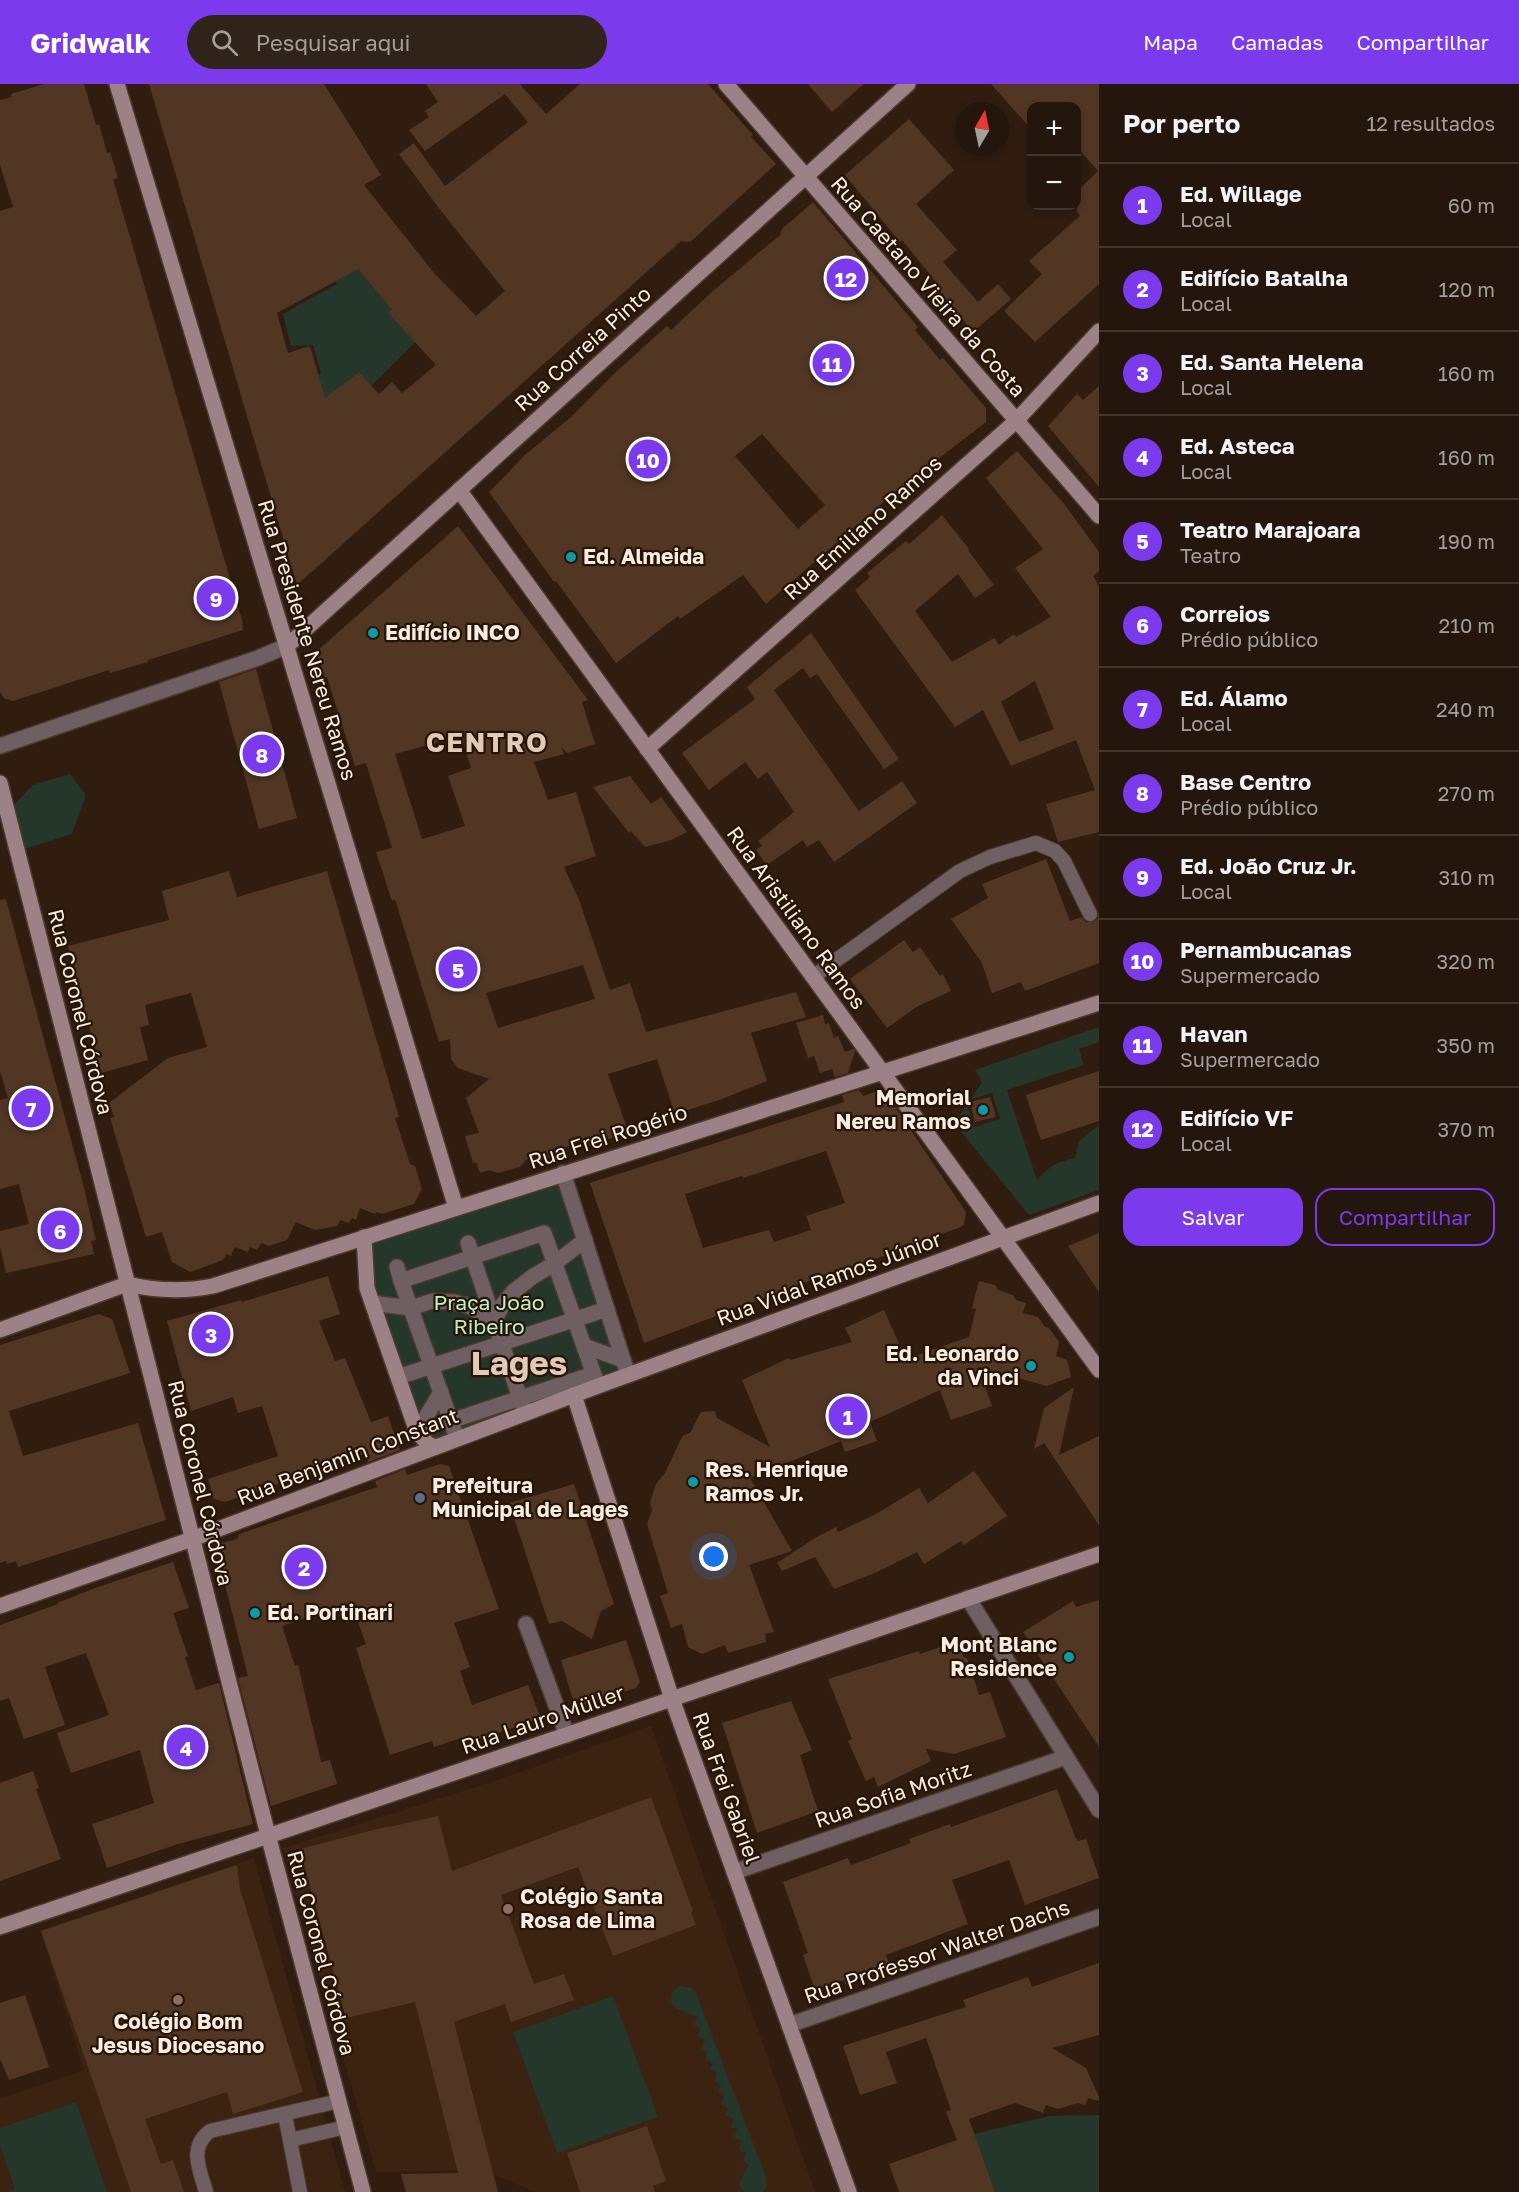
<!DOCTYPE html>
<html lang="pt">
<meta charset="utf-8">
<style>
:root{--surface:#24160c;--page:#30231a;--text:#f1f3f6;--muted:#a39f9d;--line:#41352d;--accent:#7c3aed}
body{margin:0;font-family:"Golos Text",sans-serif;background:var(--page);color:var(--text)}
.controls{position:absolute;right:18px;top:18px;display:grid;overflow:hidden;border-radius:12px;box-shadow:0 3px 9px #0003}
.controls button{width:54px;height:54px;display:grid;place-items:center;padding:0;border:0;border-bottom:2px solid var(--line);background:var(--surface);color:var(--text);font:30px sans-serif}
.compass{position:absolute;left:955px;top:18px;width:54px;height:54px;border-radius:50%;background:var(--surface);box-shadow:0 3px 9px #0003;rotate:9deg}
.you{position:absolute;left:714px;top:1473px;width:21px;height:21px;margin:-15px;border:4px solid #fff;border-radius:50%;background:#1a73e8;box-shadow:0 0 0 9px #1a73e833}
.badge{display:grid;place-items:center;width:39px;height:39px;border-radius:50%;background:var(--accent);color:#fff;font-size:20px;font-weight:700}
.pin{position:absolute;translate:-50% -50%;border:3px solid #fff;box-shadow:0 2px 6px #0006}
.list{margin:0;padding:0;list-style:none}
h2{display:flex;justify-content:space-between;align-items:center;height:78px;margin:0;padding:0 24px;font-size:26px}
h2 small{font-size:20px;font-weight:400;color:var(--muted)}
.list li{display:grid;grid-template-columns:39px 1fr auto;gap:18px;align-items:center;box-sizing:border-box;height:84px;padding:0 24px;border-top:2px solid var(--line)}
.list b{display:block;font-size:22px;white-space:nowrap}
.list p{margin:0;font-size:20px;white-space:nowrap;color:var(--muted)}
.list em{font-size:20px;font-style:normal;color:var(--muted)}
.actions{display:flex;gap:12px;padding:18px 24px}
.actions a{flex:1;padding:14px 0;border:2px solid var(--accent);border-radius:18px;text-align:center;font-size:21px;color:var(--accent)}
.actions .main{background:var(--accent);color:#fff}
.icon{flex:none;width:33px;height:33px;fill:none;stroke:currentColor;stroke-width:2;stroke-linecap:round;stroke-linejoin:round}
.map{position:relative;flex:none;width:1099px;height:2108px;overflow:hidden}
header{display:flex;align-items:center;gap:36px;box-sizing:border-box;height:84px;padding:0 30px;background:var(--accent);color:#fff}
header strong{font-size:28px}
nav{display:flex;gap:33px;margin-inline-start:auto;font-size:21px}
.search{width:420px;height:54px;background:var(--page);display:flex;align-items:center;gap:15px;box-sizing:border-box;padding:0 21px;border-radius:33px;color:var(--muted);font-size:22px}
main{display:flex}
aside{flex:1;background:var(--surface)}
.map>svg:first-child{display:block}
.built{fill:#3b2211}
.green{fill:#25362a}
.building{fill:#513624;fill-rule:evenodd}
.lines{fill:none;stroke-linecap:round;stroke-linejoin:round}
.lane-casing{stroke:#4c3a2e;stroke-width:16}
.street-casing{stroke:#4c3a2e;stroke-width:18}
.secondary-casing{stroke:#4c3a2e;stroke-width:18}
.lane{stroke:#705f62;stroke-width:14}
.street{stroke:#705f62;stroke-width:15}
.secondary{stroke:#9c8286;stroke-width:15}
.culture-dot{fill:#0f9aa8;stroke:#261407;stroke-width:2}
.service-dot{fill:#5c6f8a;stroke:#261407;stroke-width:2}
.education-dot{fill:#8d6e63;stroke:#261407;stroke-width:2}
.labels{text-anchor:middle;stroke-width:4.5;stroke-linejoin:round;paint-order:stroke}
.street-label{font-size:21px;fill:#f9ece3;stroke:#261407}
.poi-label{font-size:21px;font-weight:bold;fill:#f9ece3;stroke:#261407;text-anchor:start}
.park-label{font-size:21px;fill:#baf1ca;stroke:#261407}
.district-label{font-size:27px;font-weight:bold;letter-spacing:1.5px;fill:#e2c9b8;stroke:#261407}
.town-label{font-size:33px;font-weight:bold;fill:#e2c9b8;stroke:#261407}
</style>
<header>
<strong>Gridwalk</strong>
<div class="search"><svg class="icon" aria-label="search" viewBox="0 0 24 24"><circle cx="10" cy="10" r="6"/><path d="M15 15l6 6"/></svg>Pesquisar aqui</div>
<nav><a>Mapa</a><a>Camadas</a><a>Compartilhar</a></nav>
</header>
<main>
<div class="map">
<svg width="1099" height="2108" viewBox="0 0 1099 2108">
<rect width="100%" height="100%" fill="#301d10"/>
<g class="built">
<path d="M651 1642 815 2108H536L483 2086 376 2088 283 1764 495 1697Z"/>
<path d="M254 1774 345 2108H0V2015L84 1986 40 1846Z"/>
</g>
<g class="green">
<path d="M319 138 392 226 389 230 415 258 371 302 359 288 314 323 297 300 321 289 313 261 291 262 283 230 337 200 296 153Z"/>
<path d="M70 690 86 711 72 750 18 767 8 727 33 701Z"/>
<path d="M1099 943V958L1079 965 1084 981 1007 1006 1037 1096C1048 1083 1058 1077 1075 1074L1079 1057 1099 1041V1106L1029 1131 954 1039 967 1020 974 1043 1000 1035 992 1009 971 1015 982 998 975 986Z"/>
<path d="M563 1089 628 1291 428 1360 367 1204 364 1153Z"/>
<path d="M680 1902 692 1904 696 1909 766 2093 767 2102 762 2108H744L739 2102V2098L749 2081 743 2077 746 2069 738 2066 742 2057 734 2053 737 2045 731 2043 734 2035 725 2031 728 2024 721 2021 725 2011 718 2008 721 2001 714 1997 717 1989 710 1986 713 1979 705 1975 707 1968 701 1965 705 1956 698 1952 701 1945 694 1941 697 1933 677 1925 670 1917 673 1906Z"/>
<path d="M613 1912 658 2033 557 2069 513 1948Z"/>
<path d="M76 2018 107 2108H7L15 2105 0 2062V2044Z"/>
<path d="M1099 2031V2108H995L974 2050 1050 2032Z"/>
</g>
<g class="building">
<path d="M44 0H84L96 41 99 40 107 69 110 68 118 94 113 95 242 536 243 546 148 576V578L110 589 109 586 13 617 4 614 0 608V127L13 123 0 81V16L12 13 11 10Z"/>
<path d="M149 0H324L381 91 364 101 434 189 476 232 505 207 438 123 399 70 414 59 445 102 528 38 505 10 425 67 409 46 429 33 425 27 438 18 426 0H520L546 30 580 0H708L753 51 751 53 776 80 690 158 681 157 297 501ZM358 185 392 226 388 229 436 281 402 309 392 298 379 310 359 288 325 314 310 262 288 269 277 229Z"/>
<path d="M808 0H864L832 28Z"/>
<path d="M991 0H1099V200L1035 258 1004 227 1042 190 1029 177 1080 132 1077 128V107L1098 87 1077 63V22H1032V46Z"/>
<path d="M909 35 954 86 916 120 957 166 943 178 978 218 998 200 1011 215 973 248 934 200 936 198 902 156 900 158 845 91Z"/>
<path d="M813 118 918 243 915 246 940 276 943 274 986 324V338L893 410 766 520 743 491 680 535 678 532 616 579 556 497 554 498 489 408 526 370 570 334 617 287 667 242 671 246 714 206 780 151 782 145ZM762 350 825 421 798 445 735 372Z"/>
<path d="M1099 302V403L1048 342 1077 310 1083 316Z"/>
<path d="M1017 367 1065 421 1099 468V487L1093 492 1099 503V748L1058 758 1046 720 1095 706 1076 656 1011 682 983 626 955 643 855 506 870 493 867 489 906 457 909 460 942 431 969 465 968 466 994 501 975 514 958 490 915 527 952 578 994 554 999 561 1014 550 1016 553 1051 533 1015 484 1043 465 986 394ZM1035 597 1054 645 1019 658 1001 618Z"/>
<path d="M458 442 588 616 582 618 595 660 567 669 561 662 564 670 534 678 548 716 576 708 596 772 564 783 579 816 610 906 630 899 646 948 796 908 806 933 751 949 767 997 722 1015 675 1030 657 975 608 990 627 1044 622 1046 624 1050 585 1063 583 1057 560 1065 555 1072 534 1078 527 1075 520 1083 498 1089 490 1086 480 1089 476 1078 473 1079 465 1052 479 1049 466 1014 489 995 458 984 451 975 450 955 439 958 395 815 392 817 376 768 392 764 366 679 355 682 327 593 325 594 316 568ZM461 652 471 684 448 692 465 742 422 755 395 670ZM583 881 595 915 498 944 486 909Z"/>
<path d="M811 549 899 675 884 685 817 590 810 594 803 584 774 606 859 727 902 697 917 719 834 778 819 756 807 763 803 756 767 781 756 766 762 762 758 757 794 728 767 688 758 695 745 678 709 706 682 669 755 615 747 603Z"/>
<path d="M256 585 297 734 259 745 219 598Z"/>
<path d="M630 692 651 720 661 713 687 748 671 756 645 763 631 747 629 749 593 703Z"/>
<path d="M1046 775 1070 837 1081 833 1086 838H1093L1098 834 1099 825V879L1025 907 1021 898 992 909 982 879 951 835 988 814 982 800Z"/>
<path d="M229 787 237 813 327 787 399 1033 395 1034 410 1080 415 1082 422 1105 414 1120 382 1130 376 1128 375 1130 360 1124 356 1136 352 1134 349 1139 340 1136 337 1142 315 1146 296 1138 287 1156 269 1162 261 1159 257 1166 250 1163 248 1168 235 1163 231 1172 226 1170 223 1176 190 1188 172 1178 162 1148 146 1153 110 1034 114 1033 109 1019 168 974 207 963 191 909 145 921 149 941 140 943 148 976 101 989 68 862 169 836 162 807Z"/>
<path d="M6 815 84 1104 96 1156 91 1157 94 1170 6 1189 0 1163V1147L29 1140 19 1100 0 1105V1016L8 1014 0 987V816Z"/>
<path d="M904 856 913 868 920 863 940 892 943 890 951 907 918 922 887 944 850 895Z"/>
<path d="M823 931 825 940 829 939 834 954 838 952 845 968 854 965 855 967 848 989 835 993 832 985 820 989 814 972 808 974 796 939Z"/>
<path d="M1099 987V1037L1041 1056 1026 1011Z"/>
<path d="M883 1005 966 1128 964 1140 961 1143 933 1153 934 1154 841 1187V1185L644 1259 590 1099 844 1018 842 1011 859 1006 863 1012ZM826 1067 845 1119 806 1132 811 1146 774 1158 769 1146 703 1164 685 1110 742 1092 743 1094Z"/>
<path d="M990 1013 996 1033 975 1038 970 1018Z"/>
<path d="M1099 1149V1208L1068 1162Z"/>
<path d="M328 1192 340 1230 319 1237 335 1277 345 1274 371 1338 388 1332 400 1366 368 1378 365 1370 225 1418 214 1415 208 1395 278 1372 262 1322 238 1329 233 1313 191 1327 167 1237 241 1216 242 1218Z"/>
<path d="M979 1197 995 1201 998 1206 1013 1211 1016 1216 1026 1219 1023 1229 1038 1233 1045 1243 1049 1244 1059 1258 1056 1272 1067 1276 1071 1293 1047 1302 978 1283 992 1322 951 1336 940 1306 870 1338 877 1357 845 1368 841 1357 750 1394 792 1467 749 1481 774 1548 765 1550 766 1558 728 1569 725 1561 702 1570 688 1563 682 1540 671 1544 660 1512 668 1509 647 1440 652 1426 650 1418 656 1400 665 1389 680 1357 684 1351 690 1349 701 1328 715 1327 717 1334 770 1363 742 1296 789 1274 790 1276 852 1258 845 1244 884 1226 906 1275 969 1253 976 1225 972 1224Z"/>
<path d="M99 1230 112 1235 130 1289 9 1327 23 1372 138 1339 166 1436 18 1483 16 1477 7 1480 6 1477 0 1479V1261Z"/>
<path d="M1074 1303 1059 1371 1099 1352V1441L1044 1359 1034 1365 1044 1324Z"/>
<path d="M440 1380 449 1382 499 1525 454 1539 470 1583 460 1587 472 1621 528 1601 541 1635 463 1660 461 1654 434 1663 432 1657 390 1671 356 1564 366 1560 351 1519 282 1542 295 1582 298 1581 321 1678 330 1676 337 1700 271 1722 238 1594 248 1592 215 1461 237 1455 239 1450 377 1403 375 1397 405 1385 407 1391Z"/>
<path d="M974 1387 1007 1432 964 1461 961 1457 924 1480 917 1468 877 1488 834 1505 815 1473 782 1487 777 1479 815 1454 836 1443 838 1448 876 1430 919 1404 928 1419Z"/>
<path d="M574 1400 614 1520 601 1527 592 1555 562 1537 549 1540 509 1419Z"/>
<path d="M173 1478 189 1524 173 1529 188 1572 185 1573 196 1606 219 1599 253 1740 178 1760 107 1784 92 1740 154 1719 140 1666 71 1689 57 1649 109 1631 86 1569 45 1583 65 1641 24 1655 9 1614 0 1617V1541L58 1520 57 1519 98 1503Z"/>
<path d="M1099 1516V1663L1023 1548 1073 1517 1076 1523Z"/>
<path d="M626 1556 640 1598 636 1604 581 1622 574 1619 561 1576Z"/>
<path d="M958 1557 964 1574H967L979 1611 990 1608 1006 1653 954 1670 926 1665 931 1677 878 1703 874 1693 866 1697 848 1657 852 1655 828 1595 919 1567 920 1570Z"/>
<path d="M791 1617 812 1666 800 1671 818 1727 757 1749 722 1639Z"/>
<path d="M33 1687 39 1704 36 1705 61 1775 0 1797V1699Z"/>
<path d="M1057 1705 1075 1753 1078 1757 1086 1755 1099 1794 1025 1821 1009 1776 952 1796 968 1840 886 1871 891 1884 845 1900 844 1896 815 1906 803 1871 808 1869 783 1798 848 1774 851 1781 911 1759 909 1755 950 1740 951 1743Z"/>
<path d="M651 1713 693 1827 691 1828 696 1841 613 1872 578 1783 501 1811 534 1900 564 1890 574 1916 511 1938 505 1920 454 1938 498 2108H406L401 2090 458 2089 415 1918 346 1934 300 1765 389 1742V1743L438 1732 452 1787Z"/>
<path d="M237 1781 240 1805 303 2008 233 2030 227 2008 145 2035 161 2080 173 2076 184 2108H131L41 1847Z"/>
<path d="M1099 1879V1951L1052 1964 1086 1984 1099 2013V2017L1088 2014 1085 2021 1078 2019 1058 2025 1046 2021 1043 2029 1015 2019 969 2035 995 2108H899L889 2080 957 2056 946 2028 951 2026 926 1954 886 1968 897 1999 860 2011 843 1962 966 1923 963 1916 1028 1893 1032 1903Z"/>
<path d="M25 1911 49 1983 9 1996 0 1975V1919Z"/>
<path d="M647 2042 666 2097 653 2102 655 2108H580L567 2069Z"/>
</g>
<g class="lines">
<defs>
<g id="lane">
<path d="M813 893 960 787 990 773 1036 759 1055 767 1064 777 1090 830"/>
<path d="M285 2031 300 2108"/>
<path d="M290 2056 346 2043"/>
<path d="M206 2108C200 2086 188 2064 210 2047L339 2017"/>
</g>
<g id="street">
<path d="M0 662 258 574 287 562"/>
<path d="M563 1089 628 1291"/>
<path d="M468 1159 525 1329"/>
<path d="M397 1183 401 1197"/>
<path d="M372 1219 411 1224 432 1217 454 1218 469 1222 494 1237 503 1220 513 1208 532 1193 554 1180 585 1156"/>
<path d="M584 1262 623 1276"/>
<path d="M398 1293 607 1225"/>
<path d="M451 1337 593 1290"/>
<path d="M417 1348 441 1308"/>
<path d="M457 1354 401 1197 544 1149 598 1302"/>
<path d="M968 1514 1099 1726"/>
<path d="M526 1540 567 1651"/>
<path d="M734 1788 1066 1673"/>
<path d="M789 1941 1099 1833"/>
</g>
<g id="secondary">
<path d="M117 0 456 1124"/>
<path d="M726 0 1099 432"/>
<path d="M459 406 1099 1286"/>
<path d="M287 562 908 0"/>
<path d="M647 665 1016 337 1099 247"/>
<path d="M0 699 268 1751 363 2108"/>
<path d="M364 1153 367 1204 417 1348 428 1360 435 1363"/>
<path d="M127 1200C157 1207 183 1208 213 1202L1099 919"/>
<path d="M0 1246 127 1200"/>
<path d="M574 1311 672 1615 849 2108"/>
<path d="M0 1522 192 1455 598 1302 1099 1119"/>
<path d="M0 1843 1099 1470"/>
</g>
</defs>
<use href="#lane" class="lane-casing"/>
<use href="#street" class="street-casing"/>
<use href="#secondary" class="secondary-casing"/>
<use href="#lane" class="lane"/>
<use href="#street" class="street"/>
<use href="#secondary" class="secondary"/>
</g>
<g class="culture-dot">
<circle cx="571" cy="473" r="6"/>
<circle cx="373" cy="549" r="6"/>
<circle cx="983" cy="1026" r="6"/>
<circle cx="1031" cy="1282" r="6"/>
<circle cx="693" cy="1398" r="6"/>
<circle cx="255" cy="1529" r="6"/>
<circle cx="1069" cy="1573" r="6"/>
</g>
<circle class="service-dot" cx="420" cy="1414" r="6"/>
<g class="education-dot">
<circle cx="508" cy="1825" r="6"/>
<circle cx="178" cy="1916" r="6"/>
</g>
<g class="labels">
<g class="street-label">
<text transform="translate(928 203) rotate(49)" y="7">Rua Caetano Vieira da Costa</text>
<text transform="translate(583 265) rotate(-42)" y="7">Rua Correia Pinto</text>
<text transform="translate(863 444) rotate(-42)" y="7">Rua Emiliano Ramos</text>
<text transform="translate(307 556) rotate(73)" y="7">Rua Presidente Nereu Ramos</text>
<text transform="translate(796 834) rotate(54)" y="7">Rua Aristiliano Ramos</text>
<text transform="translate(80 928) rotate(76)" y="7">Rua Coronel Córdova</text>
<text transform="translate(608 1053) rotate(-18)" y="7">Rua Frei Rogério</text>
<text transform="translate(829 1195) rotate(-20)" y="7">Rua Vidal Ramos Júnior</text>
<text transform="translate(348 1373) rotate(-21)" y="7">Rua Benjamin Constant</text>
<text transform="translate(200 1399) rotate(76)" y="7">Rua Coronel Córdova</text>
<text transform="translate(543 1636) rotate(-19)" y="7">Rua Lauro Müller</text>
<text transform="translate(726 1704) rotate(70)" y="7">Rua Frei Gabriel</text>
<text transform="translate(893 1711) rotate(-19)" y="7">Rua Sofia Moritz</text>
<text transform="translate(937 1868) rotate(-19)" y="7">Rua Professor Walter Dachs</text>
<text transform="translate(321 1869) rotate(75)" y="7">Rua Coronel Córdova</text>
</g>
<g class="poi-label">
<text x="583" y="480">Ed. Almeida</text>
<text x="385" y="556">Edifício INCO</text>
<text x="971" y="1021" text-anchor="end">Memorial<tspan x="971" dy="24">Nereu Ramos</tspan></text>
<text x="1019" y="1277" text-anchor="end">Ed. Leonardo<tspan x="1019" dy="24">da Vinci</tspan></text>
<text x="705" y="1393">Res. Henrique<tspan x="705" dy="24">Ramos Jr.</tspan></text>
<text x="432" y="1409">Prefeitura<tspan x="432" dy="24">Municipal de Lages</tspan></text>
<text x="267" y="1536">Ed. Portinari</text>
<text x="1057" y="1568" text-anchor="end">Mont Blanc<tspan x="1057" dy="24">Residence</tspan></text>
<text x="520" y="1820">Colégio Santa<tspan x="520" dy="24">Rosa de Lima</tspan></text>
<text x="178" y="1945" text-anchor="middle">Colégio Bom<tspan x="178" dy="24">Jesus Diocesano</tspan></text>
</g>
<g class="park-label">
<text x="489" y="1226">Praça João<tspan x="489" dy="24">Ribeiro</tspan></text>
</g>
<g class="district-label">
<text x="487" y="668">CENTRO</text>
</g>
<g class="town-label">
<text x="519" y="1291">Lages</text>
</g>
</g>
</svg>
<div class="controls">
<button>+</button>
<button>−</button>
</div>
<svg class="compass" viewBox="-18 -18 36 36"><path d="M0-13l5 13h-10z" fill="#e53935"/><path d="M0 13l5-13h-10z" fill="#a39f9d"/></svg>
<div class="you"></div>
<div class="pin badge" style="left:848px;top:1332px">1</div>
<div class="pin badge" style="left:304px;top:1483px">2</div>
<div class="pin badge" style="left:211px;top:1250px">3</div>
<div class="pin badge" style="left:186px;top:1663px">4</div>
<div class="pin badge" style="left:458px;top:885px">5</div>
<div class="pin badge" style="left:60px;top:1146px">6</div>
<div class="pin badge" style="left:31px;top:1024px">7</div>
<div class="pin badge" style="left:262px;top:670px">8</div>
<div class="pin badge" style="left:216px;top:514px">9</div>
<div class="pin badge" style="left:648px;top:375px">10</div>
<div class="pin badge" style="left:832px;top:279px">11</div>
<div class="pin badge" style="left:846px;top:194px">12</div>
</div>
<aside>
<h2>Por perto<small>12 resultados</small></h2>
<ul class="list">
<li><span class="badge">1</span><div><b>Ed. Willage</b><p>Local</p></div><em>60 m</em></li>
<li><span class="badge">2</span><div><b>Edifício Batalha</b><p>Local</p></div><em>120 m</em></li>
<li><span class="badge">3</span><div><b>Ed. Santa Helena</b><p>Local</p></div><em>160 m</em></li>
<li><span class="badge">4</span><div><b>Ed. Asteca</b><p>Local</p></div><em>160 m</em></li>
<li><span class="badge">5</span><div><b>Teatro Marajoara</b><p>Teatro</p></div><em>190 m</em></li>
<li><span class="badge">6</span><div><b>Correios</b><p>Prédio público</p></div><em>210 m</em></li>
<li><span class="badge">7</span><div><b>Ed. Álamo</b><p>Local</p></div><em>240 m</em></li>
<li><span class="badge">8</span><div><b>Base Centro</b><p>Prédio público</p></div><em>270 m</em></li>
<li><span class="badge">9</span><div><b>Ed. João Cruz Jr.</b><p>Local</p></div><em>310 m</em></li>
<li><span class="badge">10</span><div><b>Pernambucanas</b><p>Supermercado</p></div><em>320 m</em></li>
<li><span class="badge">11</span><div><b>Havan</b><p>Supermercado</p></div><em>350 m</em></li>
<li><span class="badge">12</span><div><b>Edifício VF</b><p>Local</p></div><em>370 m</em></li>
</ul>
<div class="actions"><a class="main">Salvar</a><a>Compartilhar</a></div>
</aside>
</main>
